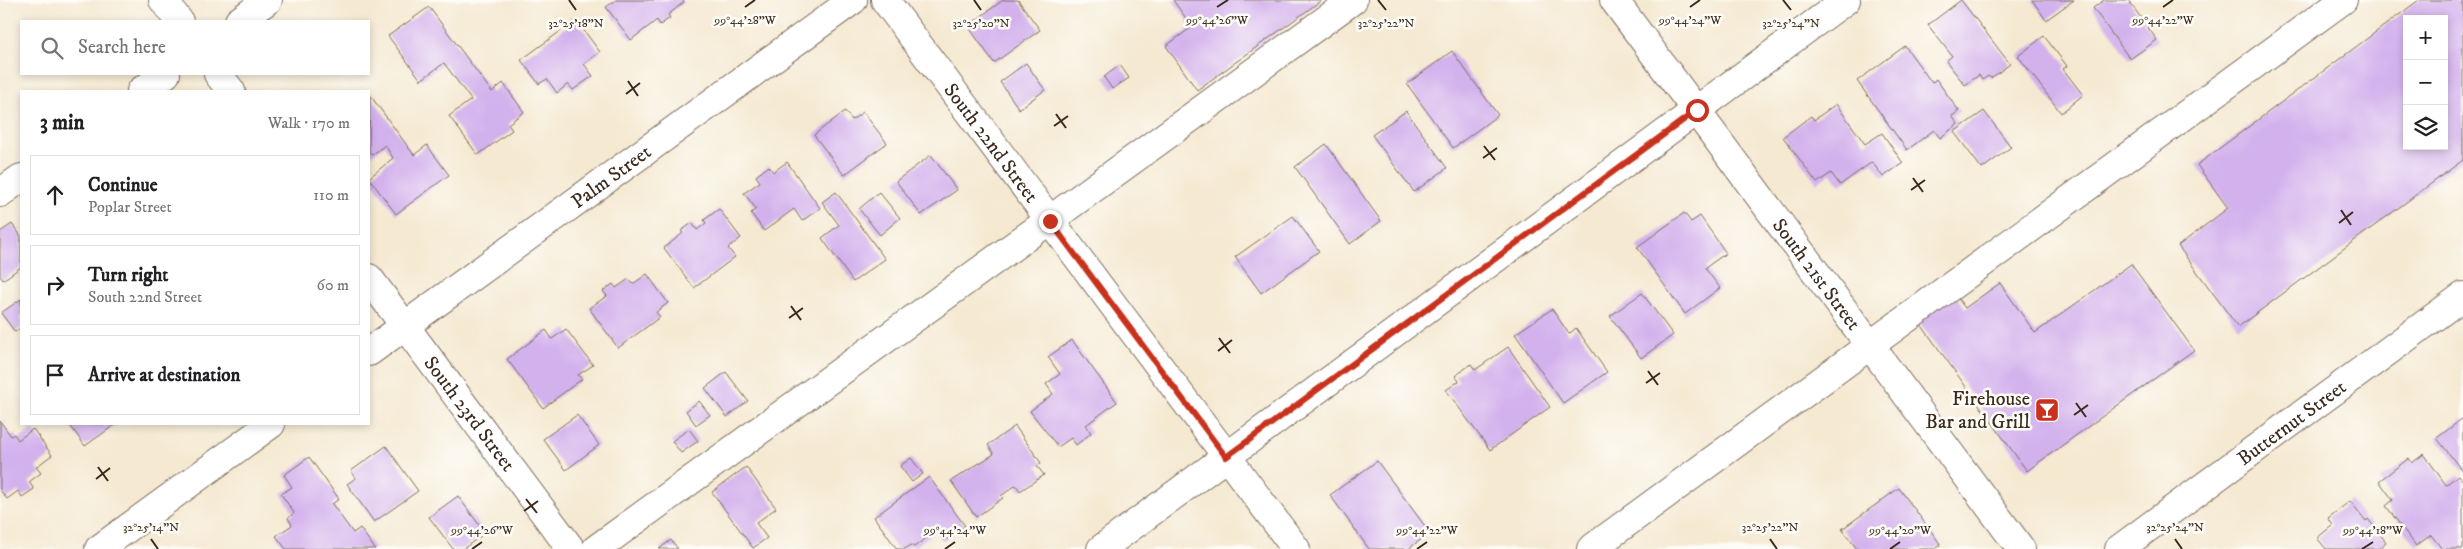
<!DOCTYPE html>
<meta charset="utf-8">
<style>
:root{--surface:#fff;--page:#f2f2f2;--text:#202124;--muted:#757577;--line:#e0e0e0}
body{margin:0;font-family:"IM FELL DW Pica",serif;background:var(--page);color:var(--text)}
.controls{position:absolute;right:15px;top:15px;display:grid;overflow:hidden;border-radius:0px;box-shadow:0 2px 8px #0003}
.controls button{width:45px;height:45px;display:grid;place-items:center;padding:0;border:0;border-bottom:1px solid var(--line);background:var(--surface);color:var(--text);font:25px sans-serif}
.stop{position:absolute;width:15px;height:15px;margin:-11px;border:4px solid #c8321e;border-radius:50%;background:#fff}
.stop.end{background:#c8321e;border-color:#fff;box-shadow:0 1px 5px #0008}
.list{margin:0;padding:0;list-style:none}
h2{display:flex;justify-content:space-between;align-items:center;height:65px;margin:0;padding:0 20px;font-size:21px}
h2 small{font-size:16px;font-weight:400;color:var(--muted)}
.list li{display:grid;grid-template-columns:32px 1fr auto;gap:15px;align-items:center;box-sizing:border-box;height:80px;margin:0 10px 10px;padding:0 10px;border:1px solid var(--line);border-radius:0px}
.list b{display:block;font-size:19px;white-space:nowrap}
.list p{margin:0;font-size:16px;white-space:nowrap;color:var(--muted)}
.list em{font-size:16px;font-style:normal;color:var(--muted)}
.icon{flex:none;width:28px;height:28px;fill:none;stroke:currentColor;stroke-width:2;stroke-linecap:round;stroke-linejoin:round}
.map{position:relative;flex:none;width:2463px;height:549px;overflow:hidden}
.search{position:absolute;background:var(--surface);box-shadow:0 2px 8px #0003;left:20px;top:20px;width:350px;height:55px;display:flex;align-items:center;gap:12px;box-sizing:border-box;padding:0 18px;border-radius:0px;color:var(--muted);font-size:19px}
.panel{position:absolute;background:var(--surface);box-shadow:0 2px 8px #0003;left:20px;top:90px;width:350px;height:335px;border-radius:0px}
.map>svg:first-child{display:block}
.building{fill:#d3b1ed;fill-rule:evenodd}
.lines{fill:none;stroke-linecap:round;stroke-linejoin:round}
.minor-casing{stroke:#7c6d5d;stroke-width:30}
.minor{stroke:#fff;stroke-width:28}
.route{stroke:#c8321e;stroke-width:6}
.ticks{fill:none;stroke:#3b2a1e;stroke-width:2}
.labels{text-anchor:middle;stroke-width:5;stroke-linejoin:round;paint-order:stroke}
.street-label{font-size:20px;fill:#3b2a1e;stroke:#fdfcf7}
.poi-label{font-size:20px;fill:#3b2a1e;stroke:#fdfcf7;text-anchor:end}
.ticks-label{font-size:12px;text-anchor:middle;fill:#3b2a1e;stroke:#fdfcf7;stroke-width:5;stroke-linejoin:round;paint-order:stroke}
</style>
<div class="map">
<svg width="2463" height="549" viewBox="0 0 2463 549">
<rect width="100%" height="100%" fill="#fdfcf7"/>
<filter id="ink" filterUnits="userSpaceOnUse"><feTurbulence type="fractalNoise" baseFrequency=".02" numOctaves="2"/><feDisplacementMap in="SourceGraphic" scale="10" xChannelSelector="R" yChannelSelector="G"/><feConvolveMatrix kernelMatrix="1 2 1 2 8 2 1 2 1" color-interpolation-filters="sRGB"/></filter>
<filter id="wash" filterUnits="userSpaceOnUse"><feTurbulence type="fractalNoise" baseFrequency=".0096" numOctaves="4" result="noise"/><feDisplacementMap in="SourceGraphic" scale="20" xChannelSelector="R" yChannelSelector="G"/><feGaussianBlur stdDeviation="1.12" result="paint"/><feColorMatrix in="noise" values="0 0 0 0 0 0 0 0 0 0 0 0 0 0 0 0 0 1.4 0 .05"/><feComposite in="paint" operator="in"/></filter>
<g filter="url(#wash)">
<rect width="100%" height="100%" fill="#f5e9d2"/>
<g id="blocks">
<g class="building">
<path d="M616 0H683L684 2 668 15 670 18 660 25 657 20 631 40 606 7Z"/>
<path d="M1003 0H1018L1040 30 994 63 968 26Z"/>
<path d="M1173 0H1322L1197 90 1166 46 1192 27Z"/>
<path d="M1961 0 2010 64 1991 78 1988 76 1982 80 1979 75 1965 85 1946 61 1952 56 1928 25Z"/>
<path d="M2032 0H2074L2046 20Z"/>
<path d="M2104 0H2128L2157 40 2130 59 2093 8Z"/>
<path d="M2419 0H2463V160L2238 327 2178 246 2228 208 2197 165ZM2407 19H2444V146H2407Z"/>
<path d="M429 7 492 92 503 83 524 112 508 124 512 130 478 155 449 116 471 100 444 63 421 80 388 36Z"/>
<path d="M576 20 600 52 584 64 593 76 573 90 568 84 557 93 547 79 539 84 521 60Z"/>
<path d="M2044 36 2067 66 2063 69 2083 95 2061 113 2018 56Z"/>
<path d="M1905 46 1932 83 1936 79 1959 111 1952 116 1958 124 1940 138 1934 130 1907 150 1857 81Z"/>
<path d="M1452 51 1498 115 1453 148 1407 84Z"/>
<path d="M1026 63 1045 90 1019 109 1000 82Z"/>
<path d="M1120 65 1129 78 1112 89 1104 77Z"/>
<path d="M370 95 414 155 427 145 449 175 396 214 369 178 393 158 385 145 372 155 369 151Z"/>
<path d="M1836 104 1865 144 1882 133 1903 163 1883 177 1872 162 1840 185 1831 173 1817 183 1783 137 1811 116 1814 120Z"/>
<path d="M845 111 852 120 863 112 887 143 844 175 814 135Z"/>
<path d="M1406 111 1447 168 1414 192 1372 135Z"/>
<path d="M1984 111 2011 147 1982 169 1954 132Z"/>
<path d="M1326 144 1381 221 1350 244 1295 167Z"/>
<path d="M931 155 957 190 921 215 896 181Z"/>
<path d="M787 162 820 208 802 221 794 209 764 231 751 213 756 209 744 193 760 182 756 176 769 166 773 172Z"/>
<path d="M836 192 885 259 853 282 822 238 839 225 822 202Z"/>
<path d="M879 192 900 218 880 235 859 209Z"/>
<path d="M719 209 741 238 728 248 735 257 694 288 664 248 683 233 681 231 692 223 697 230 706 223 704 220Z"/>
<path d="M1684 213 1691 222 1700 216 1726 253 1705 268 1720 288 1685 314 1637 247Z"/>
<path d="M1293 216 1319 251 1261 293 1235 257Z"/>
<path d="M12 224 21 236V267L3 280 0 276V232Z"/>
<path d="M2131 264 2194 350 2027 471 1917 319 1953 292 1965 308 2000 283 2035 333Z"/>
<path d="M647 274 668 303 656 312 660 317 618 348 589 308 607 296 603 291 613 284 616 288 629 279 633 284Z"/>
<path d="M1642 293 1673 335 1641 358 1610 316Z"/>
<path d="M21 299V328L15 332 1 313Z"/>
<path d="M1552 309 1569 334 1576 328 1607 372 1563 403 1515 334Z"/>
<path d="M566 329 593 365 578 375 582 379 543 408 507 359 546 330 552 339Z"/>
<path d="M1072 340 1117 402 1086 425 1091 433 1076 445 1071 438 1058 447 1030 411 1053 394 1046 384 1060 374 1048 357Z"/>
<path d="M1508 347 1550 407 1490 450 1446 390 1459 381 1455 376 1471 364 1475 370Z"/>
<path d="M726 372 748 401 727 417 705 388Z"/>
<path d="M699 401 710 415 696 425 686 411Z"/>
<path d="M577 415 599 445 566 470 543 439Z"/>
<path d="M2463 418V472L2437 438Z"/>
<path d="M0 421 11 436 14 434 18 440 33 429 52 455 36 467 41 473 29 482 34 489 22 497 18 491 7 499 0 490Z"/>
<path d="M69 424H116L85 446Z"/>
<path d="M1015 426 1041 463 1037 466 1044 475 1020 491 1016 485 1001 496 1003 498 976 517 951 481 994 454 988 445Z"/>
<path d="M689 429 698 441 681 453 672 441Z"/>
<path d="M386 446 418 491 374 522 347 484 356 478 351 471Z"/>
<path d="M2424 454 2446 485 2458 475 2463 481V549H2442L2431 535 2416 546 2386 506 2393 500 2379 481 2409 458 2412 463Z"/>
<path d="M309 457 339 499 332 504 353 533 360 528 375 549H286L276 536 292 525 288 518 294 513 281 494 292 487 284 475Z"/>
<path d="M911 458 923 474 912 482 900 466Z"/>
<path d="M1377 461 1430 533 1408 549H1369L1330 495Z"/>
<path d="M746 467 776 508 756 523 767 538 753 548 712 492Z"/>
<path d="M929 477 965 526 944 541 936 531 914 547 911 545 905 549H897L874 517Z"/>
<path d="M1899 488 1941 545 1935 549H1857L1842 529Z"/>
<path d="M458 496 485 533 463 549H453L429 517Z"/>
<path d="M2350 501 2366 521 2368 519 2386 542 2378 549H2326L2317 538 2333 525 2328 518Z"/>
<path d="M671 540 678 549H659Z"/>
</g>
</g>
</g>
<g filter="url(#ink)">
<use href="#blocks" fill-opacity="0" stroke="#7c6d5d" stroke-width="1"/>
<g class="lines">
<defs>
<g id="minor">
<path d="M163 0 179 21"/>
<path id="s1" d="M885 0 1296 549"/>
<path id="s2" d="M1614 0 2021 549"/>
<path d="M239 21 268 0"/>
<path d="M218 74 231 91"/>
<path d="M141 91 166 74"/>
<path d="M0 193 21 178"/>
<path id="s3" d="M369 278 571 549"/>
<path id="s4" d="M369 352 853 0"/>
<path d="M99 549 271 424"/>
<path d="M596 549 1353 0"/>
<path d="M1101 549 1846 0"/>
<path d="M1591 549 2343 0"/>
<path id="s5" d="M2119 549 2463 296"/>
</g>
</defs>
<use href="#minor" class="minor-casing"/>
<use href="#minor" class="minor"/>
</g>
</g>
<g class="lines" filter="url(#ink)">
<path class="route" d="M1050 221 1226 457 1697 110"/>
</g>
<path class="ticks" d="M569 0 576 10M974 0 981 10M1378 0 1386 10M1783 0 1791 10M745 7 755 0M1217 7 1228 0M1690 7 1700 0M2163 7 2173 0M628 81 638 96M626 94 640 83M1056 114 1066 128M1054 126 1068 116M1484 146 1495 160M1483 158 1497 148M1913 178 1923 192M1911 190 1925 180M2341 210 2351 225M2339 223 2353 212M791 306 801 320M789 318 803 308M1219 338 1230 353M1218 351 1232 340M1648 371 1658 385M1646 383 1660 373M2076 403 2086 417M2074 415 2088 405M98 467 108 481M96 479 110 468M526 499 537 513M524 511 538 501M151 539 158 549M1770 539 1777 549M2175 539 2182 549M472 549 482 542M945 549 955 542M1417 549 1427 542M1890 549 1900 542M2362 549 2373 542"/>
<defs>
<symbol id="bar-square" viewBox="-11 -11 22 22"><rect x="-9" y="-9" width="18" height="18" rx="4" fill="#c8321e" stroke="#fdfcf7"/><path d="M-6-5H6L.8 .8V4.5H3.5V6h-7V4.5H-.8V.8Z" fill="#fff"/></symbol>
</defs>
<g fill-rule="evenodd">
<use href="#bar-square" x="2033" y="396" width="28" height="28"/>
</g>
<g class="labels">
<g class="street-label">
<text dy="7" stroke="none"><textPath href="#s1" startOffset="178">South 22nd Street</textPath></text>
<text dy="7" stroke="none"><textPath href="#s4" startOffset="299">Palm Street</textPath></text>
<text dy="7" stroke="none"><textPath href="#s2" startOffset="341">South 21st Street</textPath></text>
<text dy="7" stroke="none"><textPath href="#s3" startOffset="169">South 23rd Street</textPath></text>
<text dy="7" stroke="none"><textPath href="#s5" startOffset="214">Butternut Street</textPath></text>
</g>
<g class="poi-label">
<text x="2030" y="405">Firehouse<tspan x="2030" dy="23">Bar and Grill</tspan></text>
</g>
</g>
<g class="ticks-label">
<text x="745" y="24">99°44'28"W</text>
<text x="1217" y="24">99°44'26"W</text>
<text x="1690" y="24">99°44'24"W</text>
<text x="2163" y="24">99°44'22"W</text>
<text x="576" y="27">32°25'18"N</text>
<text x="981" y="27">32°25'20"N</text>
<text x="1386" y="27">32°25'22"N</text>
<text x="1791" y="27">32°25'24"N</text>
<text x="151" y="531">32°25'14"N</text>
<text x="1770" y="531">32°25'22"N</text>
<text x="2175" y="531">32°25'24"N</text>
<text x="482" y="534">99°44'26"W</text>
<text x="955" y="534">99°44'24"W</text>
<text x="1427" y="534">99°44'22"W</text>
<text x="1900" y="534">99°44'20"W</text>
<text x="2373" y="534">99°44'18"W</text>
</g>
</svg>
<div class="controls">
<button>+</button>
<button>−</button>
<button><svg class="icon" aria-label="layers" viewBox="0 0 24 24"><path d="M12 4l9 5-9 5-9-5zM3 14l9 5 9-5"/></svg></button>
</div>
<div class="stop" style="left:1697px;top:110px"></div>
<div class="stop end" style="left:1050px;top:221px"></div>
<div class="search"><svg class="icon" aria-label="search" viewBox="0 0 24 24"><circle cx="10" cy="10" r="6"/><path d="M15 15l6 6"/></svg>Search here</div>
<section class="panel">
<h2>3 min<small>Walk · 170 m</small></h2>
<ul class="list">
<li><svg class="icon" aria-label="ahead" viewBox="0 0 24 24"><path d="M12 20V5M6 11l6-6 6 6"/></svg><div><b>Continue</b><p>Poplar Street</p></div><em>110 m</em></li>
<li><svg class="icon" aria-label="right" viewBox="0 0 24 24"><path d="M7 20v-9h11M14 6l5 5-5 5"/></svg><div><b>Turn right</b><p>South 22nd Street</p></div><em>60 m</em></li>
<li><svg class="icon" aria-label="arrive" viewBox="0 0 24 24"><path d="M6 21V4h12l-3 4 3 4H6"/></svg><div><b>Arrive at destination</b></div></li>
</ul>
</section>
</div>
